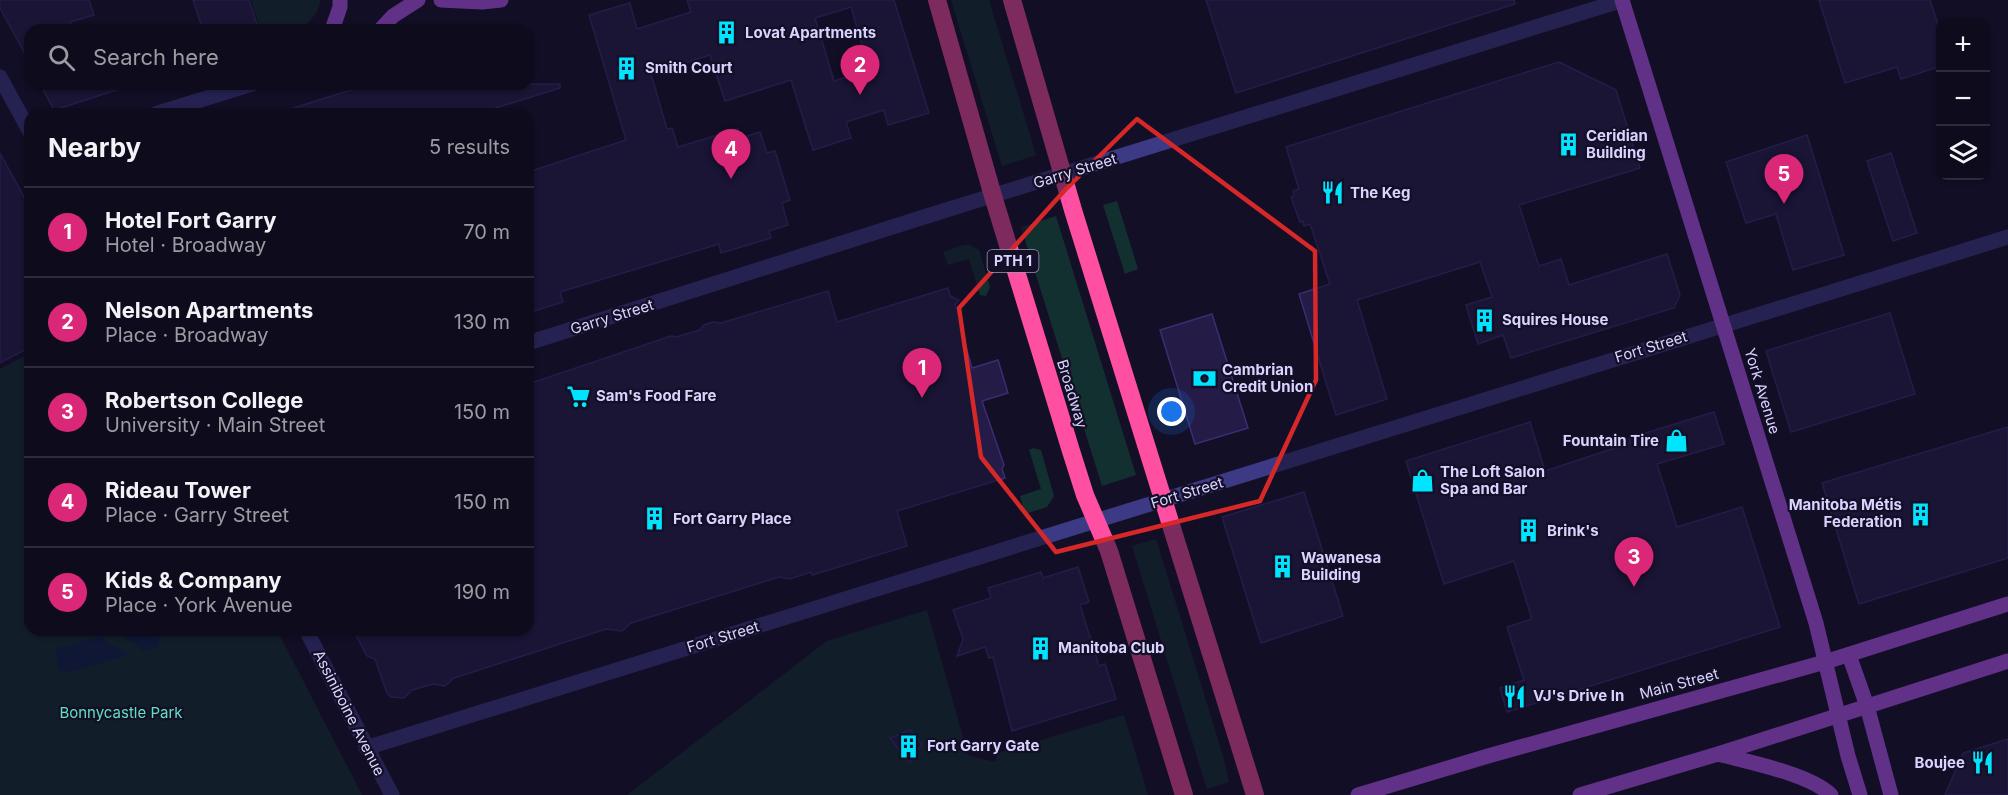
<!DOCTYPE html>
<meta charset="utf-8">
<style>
:root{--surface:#0e0b1c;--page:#1c1929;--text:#f1f3f6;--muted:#9b9ba3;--line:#2e2b3b;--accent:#db2777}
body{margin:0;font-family:Inter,sans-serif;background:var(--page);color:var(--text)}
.controls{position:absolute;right:18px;top:18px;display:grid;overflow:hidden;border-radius:12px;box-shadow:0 2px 4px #0004}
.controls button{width:54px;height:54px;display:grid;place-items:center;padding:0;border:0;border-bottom:2px solid var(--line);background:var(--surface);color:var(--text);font:30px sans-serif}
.you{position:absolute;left:1172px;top:412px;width:21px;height:21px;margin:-15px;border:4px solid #fff;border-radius:50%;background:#1a73e8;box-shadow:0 0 0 9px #1a73e833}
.badge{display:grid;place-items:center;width:39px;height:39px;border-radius:50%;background:var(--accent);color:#fff;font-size:20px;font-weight:700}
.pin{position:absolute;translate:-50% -50px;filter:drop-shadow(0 2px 3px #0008)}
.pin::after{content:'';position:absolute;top:32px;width:21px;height:18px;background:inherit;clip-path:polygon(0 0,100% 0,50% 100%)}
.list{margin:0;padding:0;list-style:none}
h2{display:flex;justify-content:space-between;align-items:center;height:78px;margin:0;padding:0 24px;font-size:26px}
h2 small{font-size:20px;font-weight:400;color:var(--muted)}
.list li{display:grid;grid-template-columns:39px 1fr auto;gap:18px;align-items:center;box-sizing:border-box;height:90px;padding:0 24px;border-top:2px solid var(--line)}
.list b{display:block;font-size:22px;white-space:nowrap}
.list p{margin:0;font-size:20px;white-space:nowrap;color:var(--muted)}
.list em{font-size:20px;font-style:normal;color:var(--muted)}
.icon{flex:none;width:33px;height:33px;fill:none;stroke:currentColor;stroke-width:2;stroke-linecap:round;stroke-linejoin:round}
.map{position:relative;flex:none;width:2008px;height:795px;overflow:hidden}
.search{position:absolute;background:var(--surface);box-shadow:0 2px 4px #0004;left:24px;top:24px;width:510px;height:66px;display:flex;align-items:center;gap:15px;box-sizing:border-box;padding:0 21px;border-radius:18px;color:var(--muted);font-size:22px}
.panel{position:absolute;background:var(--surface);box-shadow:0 2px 4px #0004;left:24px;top:108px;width:510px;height:528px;border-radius:18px}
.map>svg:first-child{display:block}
.green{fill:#12302f}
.water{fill:#0c2248}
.building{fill:#241b47;stroke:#3b2d73;stroke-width:1.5;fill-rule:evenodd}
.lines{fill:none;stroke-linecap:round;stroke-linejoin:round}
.minor{stroke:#3d3a85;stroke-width:15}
.major{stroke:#c25bff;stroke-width:15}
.highway{stroke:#ff4fa3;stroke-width:18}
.marked{fill:none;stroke:#d62828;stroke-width:4.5;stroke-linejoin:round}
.labels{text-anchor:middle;stroke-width:4.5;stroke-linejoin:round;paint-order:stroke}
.shield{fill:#130f26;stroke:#9e99be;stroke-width:1.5}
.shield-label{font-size:14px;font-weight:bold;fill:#d9d4ff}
.poi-label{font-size:15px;font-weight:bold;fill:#d9d4ff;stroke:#130f26;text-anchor:start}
.street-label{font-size:15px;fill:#d9d4ff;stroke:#130f26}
.park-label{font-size:15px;fill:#5fe0c0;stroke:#130f26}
</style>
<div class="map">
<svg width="2008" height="795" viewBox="0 0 2008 795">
<rect width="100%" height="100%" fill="#130f26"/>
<g class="green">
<path d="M251 0H321L317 12 302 30H261Z"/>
<path d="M951 0H989L1036 155 1002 166Z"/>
<path d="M1117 201 1138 269 1125 274 1103 205Z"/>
<path d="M1056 216 1136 475 1102 486 1021 227Z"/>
<path d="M964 245H970L979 250 990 287 986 296 980 295 969 259 948 265 943 252Z"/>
<path d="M30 353V630H277L362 795H0V369Z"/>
<path d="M1033 448 1041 450 1054 496 1047 507 1025 514 1020 496 1041 489 1029 450Z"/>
<path d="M1156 539 1224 759 1229 782 1207 789 1132 546Z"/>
<path d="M927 610 968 755 995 762 998 753 1124 715 1148 795H627L827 641Z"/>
</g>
<g class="water">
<path d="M116 630H158L159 647 143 651C135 641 122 640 116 630Z"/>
<path d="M101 636C108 646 119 647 128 655L63 674 58 668 55 649Z"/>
</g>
<g class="building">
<path d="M0 0H89L94 15 70 22 74 30H30V63L0 8Z"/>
<path d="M193 0H249L259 30H203Z"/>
<path d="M687 0H894L929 113 888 125 884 110 846 122 851 138 813 150 791 80 725 101 710 55 651 74 667 129 672 128 678 147 738 129 741 138 760 132 767 153 775 151 790 200 782 203 788 225 769 231 771 238 721 253 719 244 560 292 563 302 528 313V172L626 140 589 15 630 3 637 29 691 12ZM851 7 869 70 834 81 815 18Z"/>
<path d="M1206 0H1514L1515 4 1236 93Z"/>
<path d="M1819 0H1930L1941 33V66L1901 79 1897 67 1845 83Z"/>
<path d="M1559 62 1616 90 1640 168 1519 205 1539 266 1561 259 1569 285 1667 254 1680 295 1674 308 1511 358 1503 335 1478 344 1466 305 1492 297 1480 262 1357 300 1387 399 1336 415 1299 294 1330 284 1310 224 1304 226 1303 221 1300 222 1291 197 1294 196 1293 191 1299 189 1286 147Z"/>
<path d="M40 84H123V88L54 110Z"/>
<path d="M370 84H560V88L476 114H288L287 110Z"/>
<path d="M1807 135 1844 255 1793 270 1776 214 1746 223 1726 162Z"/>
<path d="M0 153 30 208V347L0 363Z"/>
<path d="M1891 153 1917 233 1893 241 1867 161Z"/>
<path d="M948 288 950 296 959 300 955 305 963 327 961 330 972 368 998 360 1008 393 982 401 1004 465 1002 469 1005 478 897 511 907 546 812 575 811 572 790 579 779 577 631 623 622 631 606 629 454 678 445 686 433 684 412 690 404 698 391 697 387 693 375 659 367 656 353 630H528V384L671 336 676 337 700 330 704 325 713 322 721 323 828 291 837 322Z"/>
<path d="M1890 313 1915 394 1791 432 1766 351Z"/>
<path d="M1212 314 1248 428 1195 444 1160 330Z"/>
<path d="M1714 412 1724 444 1657 464 1677 527 1742 507 1780 627 1507 712 1500 688 1524 680 1507 627 1532 619 1514 561 1444 584 1406 461 1530 422 1545 471 1630 443 1629 438Z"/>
<path d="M2008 427V558L1859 604 1822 483Z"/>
<path d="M1304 492 1343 616 1261 643 1222 517Z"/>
<path d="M1078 567 1089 602 1080 605 1099 666 1105 664 1116 699 1012 731 993 657 989 658 985 647 957 656 963 639 953 610 991 598 988 588 1041 572 1043 578Z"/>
<path d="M910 730 922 744 910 763 890 738Z"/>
<path d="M2008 739V795H1945L1963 753Z"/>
</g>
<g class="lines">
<g class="minor">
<path d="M0 77 30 132"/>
<path d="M155 114 252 84"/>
<path d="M528 343 927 216 1623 0"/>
<path d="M306 630 392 795"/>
<path d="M366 748 2008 237"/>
</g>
<g class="major">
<path d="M441 0 482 2 501 0"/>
<path d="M1622 0 1816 623 1848 756 1860 795"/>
<path d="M332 30 340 7V0"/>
<path d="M380 30 393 16 418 0"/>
<path d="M1849 655 1867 706 1891 795"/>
<path d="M1718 754C1748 762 1810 774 1831 795"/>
<path d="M1358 795 1488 756 1825 662 2008 604"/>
<path d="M1580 795 1718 754 2008 661"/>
</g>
<g class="highway">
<path d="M937 0 993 196 1071 451 1085 495 1109 551 1184 795"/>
<path d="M1012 0 1073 210 1255 795"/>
</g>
</g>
<path d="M0 0H2008V795H0ZM1137 119 1315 251 1316 380 1260 501 1056 552 981 457 959 308 1065 190Z" fill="#130f26" fill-opacity=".55" fill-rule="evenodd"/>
<path class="marked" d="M1137 119 1315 251 1316 380 1260 501 1056 552 981 457 959 308 1065 190Z"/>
<defs>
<symbol id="building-bare" viewBox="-9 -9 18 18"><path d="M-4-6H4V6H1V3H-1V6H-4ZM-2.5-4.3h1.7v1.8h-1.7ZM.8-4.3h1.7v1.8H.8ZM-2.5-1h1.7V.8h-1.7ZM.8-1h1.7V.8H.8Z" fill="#00e5ff" stroke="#130f26" stroke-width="2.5" paint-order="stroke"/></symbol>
<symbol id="restaurant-bare" viewBox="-9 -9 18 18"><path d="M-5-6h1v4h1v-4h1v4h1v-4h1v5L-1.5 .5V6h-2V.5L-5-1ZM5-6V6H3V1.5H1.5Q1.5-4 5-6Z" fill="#00e5ff" stroke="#130f26" stroke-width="2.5" paint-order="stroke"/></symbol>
<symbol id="bank-bare" viewBox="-9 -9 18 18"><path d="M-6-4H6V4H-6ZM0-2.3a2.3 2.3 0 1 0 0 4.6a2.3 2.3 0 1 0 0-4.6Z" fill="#00e5ff" stroke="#130f26" stroke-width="2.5" paint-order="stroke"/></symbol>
<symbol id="supermarket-bare" viewBox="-9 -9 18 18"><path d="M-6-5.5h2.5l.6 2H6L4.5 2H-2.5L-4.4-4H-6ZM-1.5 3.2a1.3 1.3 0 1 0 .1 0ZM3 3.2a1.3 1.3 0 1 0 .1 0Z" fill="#00e5ff" stroke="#130f26" stroke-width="2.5" paint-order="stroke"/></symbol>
<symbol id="shop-bare" viewBox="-9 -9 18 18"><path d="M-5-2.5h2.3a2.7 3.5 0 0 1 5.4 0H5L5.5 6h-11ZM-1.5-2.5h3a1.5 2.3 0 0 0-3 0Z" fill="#00e5ff" stroke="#130f26" stroke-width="2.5" paint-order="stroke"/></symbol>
</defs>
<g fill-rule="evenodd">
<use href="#building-bare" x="710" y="16" width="33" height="33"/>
<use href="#building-bare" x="610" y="52" width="33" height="33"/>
<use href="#building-bare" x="1552" y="128" width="33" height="33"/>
<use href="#restaurant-bare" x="1316" y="176" width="33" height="33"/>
<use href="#building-bare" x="1468" y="304" width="33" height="33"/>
<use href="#bank-bare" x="1188" y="362" width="33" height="33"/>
<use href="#supermarket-bare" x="562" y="380" width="33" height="33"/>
<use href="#shop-bare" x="1660" y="424" width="33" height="33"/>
<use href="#shop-bare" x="1406" y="464" width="33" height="33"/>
<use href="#building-bare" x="1904" y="498" width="33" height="33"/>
<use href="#building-bare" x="638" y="502" width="33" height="33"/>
<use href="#building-bare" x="1512" y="514" width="33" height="33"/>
<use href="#building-bare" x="1266" y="550" width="33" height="33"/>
<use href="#building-bare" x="1024" y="632" width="33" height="33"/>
<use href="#restaurant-bare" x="1498" y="680" width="33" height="33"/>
<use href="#building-bare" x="892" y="730" width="33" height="33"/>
<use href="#restaurant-bare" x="1966" y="746" width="33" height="33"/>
</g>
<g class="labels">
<rect class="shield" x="987.5" y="250" width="51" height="22" rx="4.5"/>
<g class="shield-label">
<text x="1013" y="266">PTH 1</text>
</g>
<g class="poi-label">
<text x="745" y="38">Lovat Apartments</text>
<text x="645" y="73">Smith Court</text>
<text x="1586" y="141">Ceridian<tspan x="1586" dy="17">Building</tspan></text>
<text x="1350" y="198">The Keg</text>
<text x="1502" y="325">Squires House</text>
<text x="1222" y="375">Cambrian<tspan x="1222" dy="17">Credit Union</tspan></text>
<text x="596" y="401">Sam's Food Fare</text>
<text x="1659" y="446" text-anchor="end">Fountain Tire</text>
<text x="1440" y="477">The Loft Salon<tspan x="1440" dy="17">Spa and Bar</tspan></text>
<text x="1902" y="510" text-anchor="end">Manitoba Métis<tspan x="1902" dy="17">Federation</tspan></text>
<text x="673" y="524">Fort Garry Place</text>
<text x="1547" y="536">Brink's</text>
<text x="1301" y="563">Wawanesa<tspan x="1301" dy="17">Building</tspan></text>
<text x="1058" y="653">Manitoba Club</text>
<text x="1533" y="701">VJ's Drive In</text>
<text x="927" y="751">Fort Garry Gate</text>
<text x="1965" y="768" text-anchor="end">Boujee</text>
</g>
<g class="street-label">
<text transform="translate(1075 171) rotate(-17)" y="5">Garry Street</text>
<text transform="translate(612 317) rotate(-17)" y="5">Garry Street</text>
<text transform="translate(1651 347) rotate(-17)" y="5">Fort Street</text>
<text transform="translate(1762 391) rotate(73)" y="5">York Avenue</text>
<text transform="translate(1072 394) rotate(73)" y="5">Broadway</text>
<text transform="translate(1187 493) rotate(-17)" y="5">Fort Street</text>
<text transform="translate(723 637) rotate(-17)" y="5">Fort Street</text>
<text transform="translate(1679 684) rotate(-15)" y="5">Main Street</text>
<text transform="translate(349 713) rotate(63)" y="5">Assiniboine Avenue</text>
</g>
<g class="park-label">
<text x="121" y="718">Bonnycastle Park</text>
</g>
</g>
</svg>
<div class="controls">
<button>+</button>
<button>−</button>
<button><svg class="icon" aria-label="layers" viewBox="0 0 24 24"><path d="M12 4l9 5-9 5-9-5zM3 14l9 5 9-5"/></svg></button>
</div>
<div class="you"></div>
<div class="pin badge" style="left:922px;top:398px">1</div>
<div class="pin badge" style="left:860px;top:95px">2</div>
<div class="pin badge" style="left:1634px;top:587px">3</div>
<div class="pin badge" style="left:731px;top:179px">4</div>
<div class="pin badge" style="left:1784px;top:204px">5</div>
<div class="search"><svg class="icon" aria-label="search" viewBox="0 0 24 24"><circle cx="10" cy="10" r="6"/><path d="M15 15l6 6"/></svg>Search here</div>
<section class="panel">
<h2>Nearby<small>5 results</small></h2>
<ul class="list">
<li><span class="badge">1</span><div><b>Hotel Fort Garry</b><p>Hotel · Broadway</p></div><em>70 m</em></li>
<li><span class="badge">2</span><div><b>Nelson Apartments</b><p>Place · Broadway</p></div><em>130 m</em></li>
<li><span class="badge">3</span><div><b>Robertson College</b><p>University · Main Street</p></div><em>150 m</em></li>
<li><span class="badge">4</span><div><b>Rideau Tower</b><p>Place · Garry Street</p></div><em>150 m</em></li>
<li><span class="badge">5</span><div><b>Kids &amp; Company</b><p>Place · York Avenue</p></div><em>190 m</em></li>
</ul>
</section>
</div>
